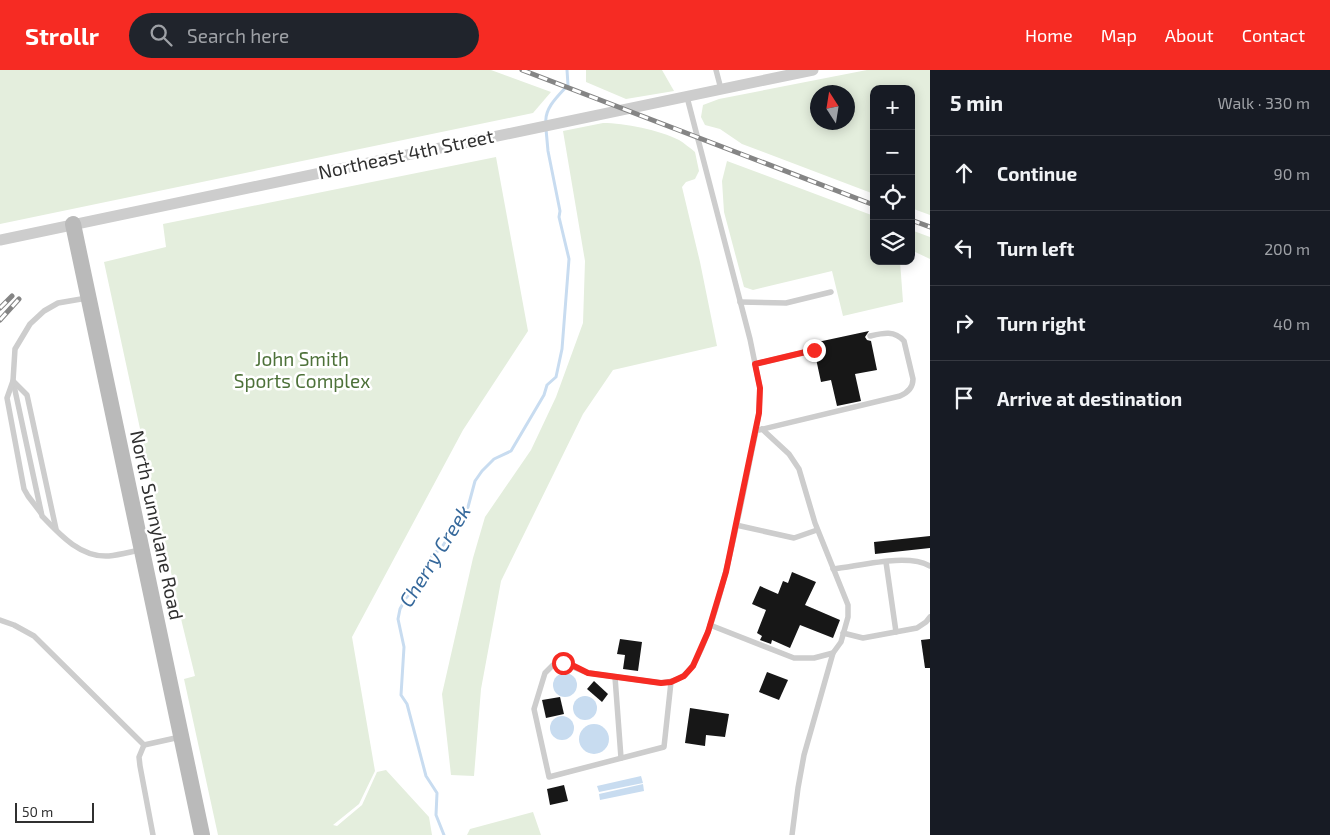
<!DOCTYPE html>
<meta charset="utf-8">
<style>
:root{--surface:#171b24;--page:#20242c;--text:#f1f3f6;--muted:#9ea1a6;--line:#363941;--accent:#f62b23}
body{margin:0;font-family:"Exo 2",sans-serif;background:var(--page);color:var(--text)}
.controls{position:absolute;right:15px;top:15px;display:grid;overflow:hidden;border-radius:10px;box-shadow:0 2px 12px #0003}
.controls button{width:45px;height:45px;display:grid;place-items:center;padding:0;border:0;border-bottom:1px solid var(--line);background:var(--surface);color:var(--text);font:25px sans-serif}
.compass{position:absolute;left:810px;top:15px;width:45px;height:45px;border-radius:50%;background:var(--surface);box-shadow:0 2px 12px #0003;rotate:348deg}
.scale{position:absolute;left:15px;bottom:12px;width:79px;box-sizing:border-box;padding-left:5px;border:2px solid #303030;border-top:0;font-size:14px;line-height:18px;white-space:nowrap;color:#303030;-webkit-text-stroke:4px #fff;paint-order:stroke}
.stop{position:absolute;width:15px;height:15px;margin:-11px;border:4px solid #f62b23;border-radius:50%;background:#fff}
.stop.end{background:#f62b23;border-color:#fff;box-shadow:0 1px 5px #0008}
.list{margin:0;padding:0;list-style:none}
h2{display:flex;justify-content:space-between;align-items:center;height:65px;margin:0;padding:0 20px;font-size:21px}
h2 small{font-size:16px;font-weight:400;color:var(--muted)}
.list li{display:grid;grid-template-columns:32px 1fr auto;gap:15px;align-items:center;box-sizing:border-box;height:75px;padding:0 20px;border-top:1px solid var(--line)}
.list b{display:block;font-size:19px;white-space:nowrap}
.list em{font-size:16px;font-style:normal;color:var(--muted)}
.icon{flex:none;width:28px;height:28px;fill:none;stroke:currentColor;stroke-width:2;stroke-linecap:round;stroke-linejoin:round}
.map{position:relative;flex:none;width:930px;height:765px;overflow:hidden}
header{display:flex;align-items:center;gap:30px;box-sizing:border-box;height:70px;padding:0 25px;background:var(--accent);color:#fff}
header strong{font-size:24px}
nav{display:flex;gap:28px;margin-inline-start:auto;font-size:18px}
.search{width:350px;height:45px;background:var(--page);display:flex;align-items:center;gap:12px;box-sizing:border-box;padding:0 18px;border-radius:28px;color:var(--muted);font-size:19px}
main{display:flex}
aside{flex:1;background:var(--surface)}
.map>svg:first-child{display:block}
.green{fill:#e4eedd;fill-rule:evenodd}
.water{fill:#c8dcf0}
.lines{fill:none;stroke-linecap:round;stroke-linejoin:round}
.stream{stroke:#c8dcf0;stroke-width:3}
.building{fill:#171717}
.lane{stroke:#cdcdcd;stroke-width:5.5}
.street{stroke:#cdcdcd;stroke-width:11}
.secondary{stroke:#bababa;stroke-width:16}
.rail-casing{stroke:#858585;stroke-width:5}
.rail{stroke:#fff;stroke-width:3;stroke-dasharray:9;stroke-linecap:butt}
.route{stroke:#f62b23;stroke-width:6}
.labels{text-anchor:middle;stroke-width:5;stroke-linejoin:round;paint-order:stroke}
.street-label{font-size:19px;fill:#303030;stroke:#fff}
.park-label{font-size:19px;fill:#4d7139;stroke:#fff}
.water-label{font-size:20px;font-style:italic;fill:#35689b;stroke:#fff}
</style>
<header>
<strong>Strollr</strong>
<div class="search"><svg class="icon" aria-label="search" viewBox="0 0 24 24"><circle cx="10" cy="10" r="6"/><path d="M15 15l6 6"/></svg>Search here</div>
<nav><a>Home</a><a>Map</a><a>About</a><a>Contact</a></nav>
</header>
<main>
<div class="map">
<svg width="930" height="765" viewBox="0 0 930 765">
<rect width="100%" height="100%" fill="#fff"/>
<g class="green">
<path d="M0 0H491L551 22 533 43 0 154Z"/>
<path d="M586 0H662L674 21 626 29 586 12Z"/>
<path d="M867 0H930V145L911 138V19H874V124L742 74 720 59 705 55 701 47 703 35 719 29ZM818 22H848V52H818Z"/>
<path d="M603 53C624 53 660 60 679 70 684 73 690 78 695 82L699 101 695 109 686 112 682 117 700 192 717 276 613 300 583 344 501 511 481 619 474 706 451 705 442 624 473 488 485 447 531 380 556 327 583 253 585 191 563 61Z"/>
<path d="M496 87 528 261 463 360 352 567 375 701 359 734 333 755 337 756 362 735 377 702 386 700 429 747 432 765H218L184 609 195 606 182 553 104 192 166 177 163 154Z"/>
<path d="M727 91 874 146V191H900L903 232 843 246 832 201 753 220 744 217 724 142 722 111Z"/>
<path d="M911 160 930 167V189L911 180Z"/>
<path d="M533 742 541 765H467L470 759Z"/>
</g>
<g class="water">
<circle cx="565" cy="615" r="12"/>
<circle cx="585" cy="638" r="12"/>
<circle cx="562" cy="658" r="12"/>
<circle cx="594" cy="669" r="15"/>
<path d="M641 706 643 713 599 722 597 716Z"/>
<path d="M643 714 644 721 600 730 599 724Z"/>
</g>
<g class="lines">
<g class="stream">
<path d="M546 53C544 38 559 25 568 15L567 0"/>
<path d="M444 765 436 745 437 723 426 706 407 634 401 625 404 577 398 549 400 539 406 528 422 508 423 502 429 495 433 483 440 480 468 437 475 411 482 401 494 389 511 381 544 325 547 315 556 307 562 279 569 189 559 147 560 141 548 81 546 59"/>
</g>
</g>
<g class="building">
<path d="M869 261 865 267 867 270 871 271 877 300 855 304 861 331 837 336 831 310 821 312 815 284 819 279 813 273Z"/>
<path d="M930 466V478L875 484 874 472Z"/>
<path d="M792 502 816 512 805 535 840 550 833 568 800 555 790 578 772 570 771 574 760 570 762 566 757 563 766 540 752 534 760 516 778 524 783 511 788 513Z"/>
<path d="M620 569 642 572 638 601 623 599 625 585 617 584Z"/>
<path d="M930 569V598H925L921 570Z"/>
<path d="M767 602 788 610 779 630 759 622Z"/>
<path d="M594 611 608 624 602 632 587 619Z"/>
<path d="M560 627 564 644 546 648 542 630Z"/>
<path d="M690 638 729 644 725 667 706 665 705 676 685 673Z"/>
<path d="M564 715 568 731 550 735 547 719Z"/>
</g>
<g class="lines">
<g class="lane">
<path d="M716 0 721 19"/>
<path d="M87 228 58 233 44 241 30 254 15 279 13 311 42 446C60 465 81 488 109 486 119 485 130 482 140 480"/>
<path d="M740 232 786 233 831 222"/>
<path d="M755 294 814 280"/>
<path d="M759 360 900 326C907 323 913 318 913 309L904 271C894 260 883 263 870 266"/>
<path d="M41 443 28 426 24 419 7 328 13 311 27 325 56 459"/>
<path d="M736 455 794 468 817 460"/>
<path d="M886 492 896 562"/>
<path d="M833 499C860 496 907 483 930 496"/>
<path d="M0 550 14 555 34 566 144 675 180 667"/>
<path d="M710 555 794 588H814L833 583 841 572 848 547V535L815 453 799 399 789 384 762 359"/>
<path d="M843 563 863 568 917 558 926 552 930 547"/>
<path d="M615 607 621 688"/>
<path d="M671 612 664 677 549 707 534 639 545 603 553 595 563 593 588 603 661 613C669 612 677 611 683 606 716 584 745 410 755 366L759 343 760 318 750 269 687 27"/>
<path d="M144 675 139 687 140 696 153 765"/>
<path d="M792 765 798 718 804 685 833 583"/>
</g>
<path class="street" d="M0 170 813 0"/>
<path class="secondary" d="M73 154 202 765"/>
<defs>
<g id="rail">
<path d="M522 0 874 135"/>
<path d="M911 150 930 157"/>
<path d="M0 238 12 226"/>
<path d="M0 250 19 229"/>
</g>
</defs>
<use href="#rail" class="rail-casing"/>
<use href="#rail" class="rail"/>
</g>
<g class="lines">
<path class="route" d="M563 593 574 596 588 603 661 613 671 612 684 606 693 596 708 562 726 502 759 343 760 318 755 294 814 280"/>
</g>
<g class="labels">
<g class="street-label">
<text transform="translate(406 84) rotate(-12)" y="7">Northeast 4th Street</text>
<text transform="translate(157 455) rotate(78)" y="7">North Sunnylane Road</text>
</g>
<g class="park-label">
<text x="302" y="296">John Smith<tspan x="302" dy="22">Sports Complex</tspan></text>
</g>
<g class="water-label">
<text transform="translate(435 486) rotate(-58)" y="7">Cherry Creek</text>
</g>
</g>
</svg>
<div class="controls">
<button>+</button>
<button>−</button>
<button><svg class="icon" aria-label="locate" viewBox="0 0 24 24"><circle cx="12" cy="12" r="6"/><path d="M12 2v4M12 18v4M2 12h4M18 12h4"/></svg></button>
<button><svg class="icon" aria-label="layers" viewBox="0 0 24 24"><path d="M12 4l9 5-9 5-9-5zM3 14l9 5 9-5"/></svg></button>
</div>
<svg class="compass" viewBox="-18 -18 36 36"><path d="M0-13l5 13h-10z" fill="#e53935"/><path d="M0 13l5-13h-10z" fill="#9ea1a6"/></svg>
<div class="scale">50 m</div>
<div class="stop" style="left:563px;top:593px"></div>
<div class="stop end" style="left:814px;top:280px"></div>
</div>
<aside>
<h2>5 min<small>Walk · 330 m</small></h2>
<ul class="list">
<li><svg class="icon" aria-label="ahead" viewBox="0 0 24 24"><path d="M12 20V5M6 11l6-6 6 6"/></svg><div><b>Continue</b></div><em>90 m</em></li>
<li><svg class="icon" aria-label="left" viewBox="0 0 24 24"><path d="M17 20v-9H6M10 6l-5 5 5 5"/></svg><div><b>Turn left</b></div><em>200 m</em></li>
<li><svg class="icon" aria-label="right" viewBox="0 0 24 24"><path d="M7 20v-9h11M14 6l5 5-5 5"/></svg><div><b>Turn right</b></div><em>40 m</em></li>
<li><svg class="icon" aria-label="arrive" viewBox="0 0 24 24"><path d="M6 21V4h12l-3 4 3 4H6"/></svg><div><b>Arrive at destination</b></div></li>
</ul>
</aside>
</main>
